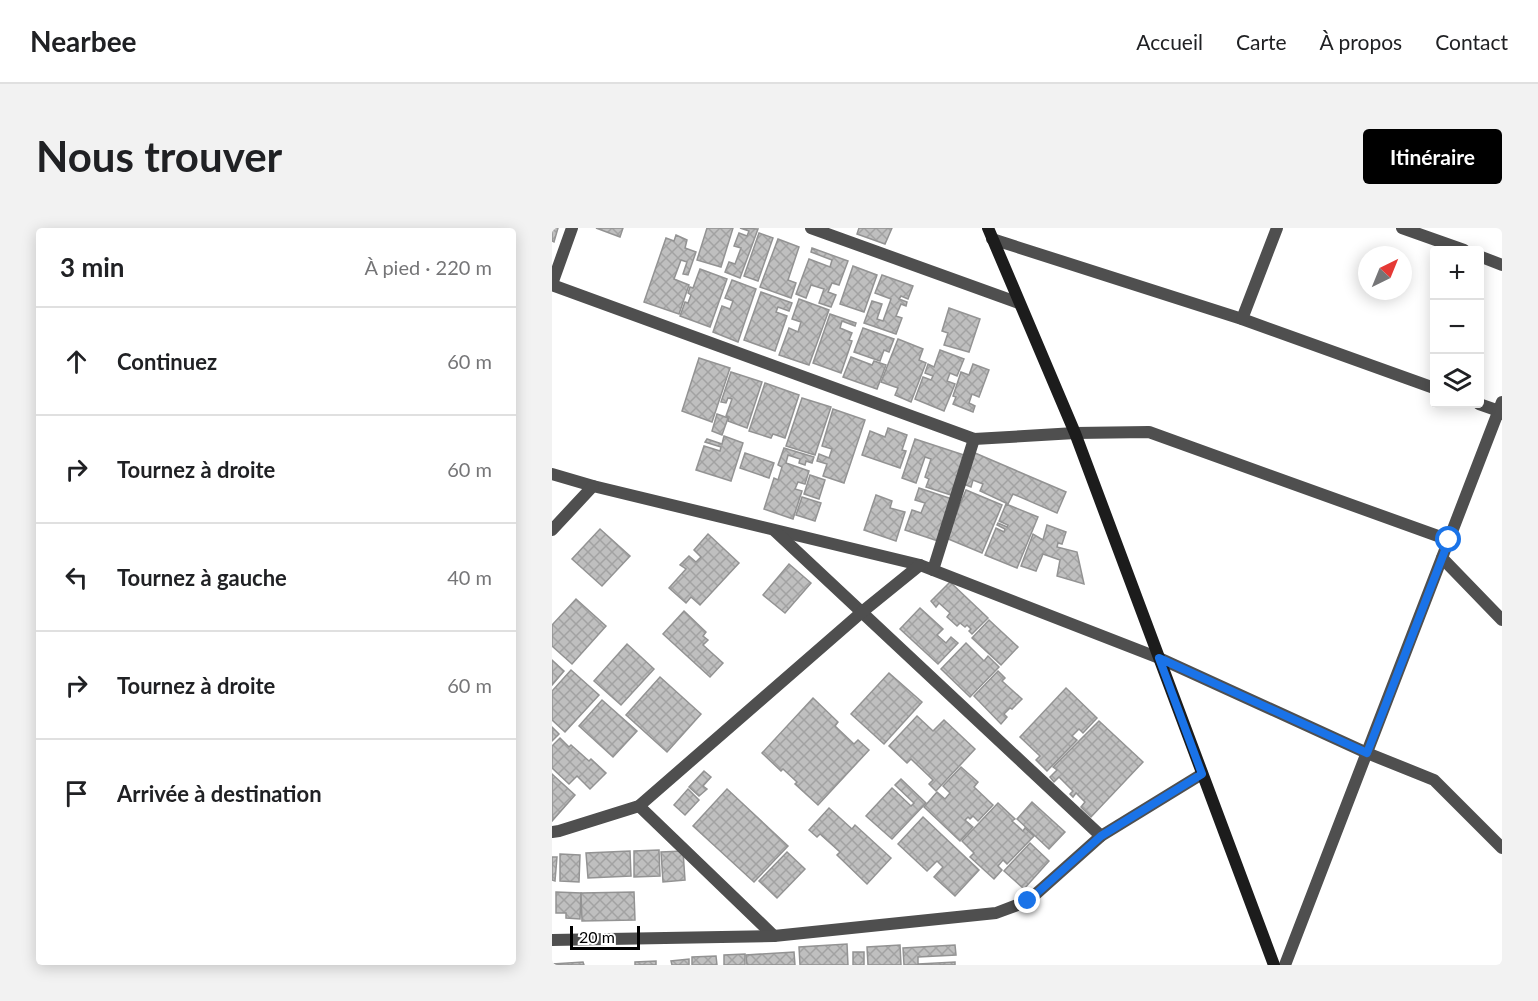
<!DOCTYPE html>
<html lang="fr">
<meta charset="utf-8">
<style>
:root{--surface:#fff;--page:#f2f2f2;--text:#202124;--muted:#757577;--line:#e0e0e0;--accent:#000}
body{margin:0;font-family:Lato,sans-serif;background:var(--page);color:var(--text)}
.controls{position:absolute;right:18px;top:18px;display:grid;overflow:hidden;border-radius:6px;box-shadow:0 3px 15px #0003}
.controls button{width:54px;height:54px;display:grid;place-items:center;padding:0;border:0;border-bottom:2px solid var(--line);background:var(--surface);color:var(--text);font:30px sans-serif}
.compass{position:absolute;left:806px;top:18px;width:54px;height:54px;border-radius:50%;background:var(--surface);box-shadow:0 3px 15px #0003;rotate:43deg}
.scale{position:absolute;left:18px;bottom:15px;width:70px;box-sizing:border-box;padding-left:6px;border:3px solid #000;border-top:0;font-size:16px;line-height:21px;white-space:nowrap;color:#000;-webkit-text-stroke:4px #fff;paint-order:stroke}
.stop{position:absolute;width:18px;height:18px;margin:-14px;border:4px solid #1a73e8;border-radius:50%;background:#fff}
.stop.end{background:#1a73e8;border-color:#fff;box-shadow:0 2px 6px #0008}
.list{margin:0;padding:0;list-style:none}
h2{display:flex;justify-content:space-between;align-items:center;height:78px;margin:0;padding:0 24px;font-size:26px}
h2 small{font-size:20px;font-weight:400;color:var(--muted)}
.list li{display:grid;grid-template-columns:39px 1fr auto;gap:18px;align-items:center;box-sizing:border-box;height:108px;padding:0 24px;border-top:2px solid var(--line)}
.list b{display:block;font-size:22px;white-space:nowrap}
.list em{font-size:20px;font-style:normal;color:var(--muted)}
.icon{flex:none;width:33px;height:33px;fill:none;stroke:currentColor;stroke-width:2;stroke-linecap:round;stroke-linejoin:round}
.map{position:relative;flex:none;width:950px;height:737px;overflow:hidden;border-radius:6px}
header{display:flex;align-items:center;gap:36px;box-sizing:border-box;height:84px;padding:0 30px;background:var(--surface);border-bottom:2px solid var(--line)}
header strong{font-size:28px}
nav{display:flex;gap:33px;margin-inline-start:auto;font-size:21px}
.intro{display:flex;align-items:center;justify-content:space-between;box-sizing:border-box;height:144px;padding:0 36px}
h1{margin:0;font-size:42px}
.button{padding:15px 27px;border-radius:6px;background:var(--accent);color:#fff;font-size:21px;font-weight:700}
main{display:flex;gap:36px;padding:0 36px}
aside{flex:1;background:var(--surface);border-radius:6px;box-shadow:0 3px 15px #0003}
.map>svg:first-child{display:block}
.building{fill:url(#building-cross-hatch);stroke:#939393;stroke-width:1.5}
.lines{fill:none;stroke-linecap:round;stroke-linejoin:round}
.street{stroke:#4f4f4f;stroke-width:12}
.secondary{stroke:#1c1c1c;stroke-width:12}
.route{stroke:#1a73e8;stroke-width:8}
</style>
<header>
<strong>Nearbee</strong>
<nav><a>Accueil</a><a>Carte</a><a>À propos</a><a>Contact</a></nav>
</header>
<div class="intro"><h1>Nous trouver</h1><a class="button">Itinéraire</a></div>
<main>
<aside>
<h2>3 min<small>À pied · 220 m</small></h2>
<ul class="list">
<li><svg class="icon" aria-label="ahead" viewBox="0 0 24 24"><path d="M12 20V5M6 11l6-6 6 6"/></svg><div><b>Continuez</b></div><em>60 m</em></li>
<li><svg class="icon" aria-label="right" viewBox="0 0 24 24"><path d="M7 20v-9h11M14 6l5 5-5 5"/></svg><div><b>Tournez à droite</b></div><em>60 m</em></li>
<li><svg class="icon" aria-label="left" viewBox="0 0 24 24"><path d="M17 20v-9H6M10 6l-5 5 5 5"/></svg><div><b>Tournez à gauche</b></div><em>40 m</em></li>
<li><svg class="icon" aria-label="right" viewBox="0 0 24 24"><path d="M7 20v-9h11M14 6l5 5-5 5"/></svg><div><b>Tournez à droite</b></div><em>60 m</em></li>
<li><svg class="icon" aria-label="arrive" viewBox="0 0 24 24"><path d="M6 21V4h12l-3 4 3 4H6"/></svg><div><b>Arrivée à destination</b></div></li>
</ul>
</aside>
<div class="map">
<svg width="950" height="737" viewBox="0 0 950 737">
<defs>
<pattern id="building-cross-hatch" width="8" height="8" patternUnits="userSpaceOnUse" patternTransform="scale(1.5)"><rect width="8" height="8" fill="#bfbfbf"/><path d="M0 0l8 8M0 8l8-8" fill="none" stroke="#a2a2a2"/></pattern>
</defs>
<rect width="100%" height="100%" fill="#fff"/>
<g class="building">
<path d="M0 0H6L2 14 0 13Z"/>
<path d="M44 0H71L68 9Z"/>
<path d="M155 0H181L169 39 145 32Z"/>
<path d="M188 0 206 1 188 50 173 44 177 34 183 36 189 20 182 18 187 5 195 8 197 3Z"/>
<path d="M307 0H340L333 16 305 6Z"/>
<path d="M207 5 221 10 206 53 192 48Z"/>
<path d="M124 7 135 12 133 20 144 24 136 47 131 46 135 34 129 32 122 51 137 57 127 86 92 74 114 10 122 13Z"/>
<path d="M226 11 247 19 236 52 244 55 239 70 208 59Z"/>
<path d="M260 20 296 33 287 57 280 55 276 64 284 67 279 79 267 75 272 61 259 57 254 70 244 66 257 31 278 39 280 32 259 24Z"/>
<path d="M301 38 325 47 312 84 288 76Z"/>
<path d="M148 41 175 51 158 99 128 88 133 74 136 75 139 67 136 65 138 59 141 60Z"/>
<path d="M330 47 361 58 356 71 349 68 347 71 355 74 354 78 349 76 344 88 350 90 344 106 312 95 320 73 330 76 325 91 331 93 339 71 323 65Z"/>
<path d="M180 52 204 61 186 114 161 104 170 78 178 81 181 73 173 70Z"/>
<path d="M209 64 240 75 237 83 226 79 224 84 235 88 223 123 192 112Z"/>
<path d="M247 71 277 82 257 137 227 127 237 100 246 104 249 94 240 91Z"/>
<path d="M397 80 428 91 417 124 392 117 396 105 390 103Z"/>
<path d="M278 86 304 95 303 98 290 93 288 100 300 105 297 112 300 113 289 145 261 135Z"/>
<path d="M311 100 342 111 337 124 332 122 328 133 302 124Z"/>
<path d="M346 111 371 121 367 132 374 135 359 174 343 167 346 160 329 154Z"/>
<path d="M388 122 412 131 405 148 398 145 395 153 403 156 392 183 363 171 371 149 379 152 381 148 373 145 376 136 382 139Z"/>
<path d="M299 129 320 137 322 133 334 137 325 161 291 149Z"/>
<path d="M147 130 178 140 160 194 130 183Z"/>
<path d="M421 136 437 142 427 169 420 166 417 175 423 178 421 184 401 176 404 169 401 168 409 144 417 147Z"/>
<path d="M179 144 210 154 195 200 176 193 177 189 174 188 180 171 176 170 174 175 169 174Z"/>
<path d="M213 155 247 167 233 210 221 206 219 210 197 203Z"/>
<path d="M250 170 279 179 263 227 234 218Z"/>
<path d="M281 181 313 192 292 255 271 248 275 236 265 233 267 226 277 230 280 221 270 218Z"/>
<path d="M165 186 176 190 170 207 160 203Z"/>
<path d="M336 200 355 207 350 222 354 223 348 240 310 227 318 203 333 209Z"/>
<path d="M172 208 191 215 179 253 144 242 152 218 168 223 169 219 153 214 155 211 170 216Z"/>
<path d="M363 211 415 228 402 268 374 259 377 251 373 249 379 231 373 229 364 255 350 250Z"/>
<path d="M232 220 262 229 260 235 254 233 253 237 247 235 248 231 236 227 234 235 257 243 253 256 246 254 243 261 250 263 241 291 212 281 222 250 226 252 230 239 226 237Z"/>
<path d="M193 225 222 235 217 250 188 240Z"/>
<path d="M423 225 514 264 505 285 461 266 456 276 428 263 431 256 421 252 419 259 409 255Z"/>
<path d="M258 247 273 252 267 271 252 266Z"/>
<path d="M367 260 403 272 389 314 353 302 360 282 369 285 373 275 363 272Z"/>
<path d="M414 262 450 277 430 325 394 310Z"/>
<path d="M324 267 340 273 338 280 353 284 344 313 312 302Z"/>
<path d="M250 269 269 275 263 293 244 287Z"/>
<path d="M454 276 486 289 465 340 433 327 444 300 452 304 453 301 445 297 446 295 455 299 456 297 447 293Z"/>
<path d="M495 297 514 304 510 316 506 315 505 319 525 324 532 356 505 348 508 332 491 326 484 343 469 338 481 306 491 312Z"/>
<path d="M48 301 78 328 50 358 20 331Z"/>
<path d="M156 306 187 335 148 377 139 369 134 375 117 360 134 341 128 337 137 328 144 334 149 329 142 322Z"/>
<path d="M237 336 259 355 233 385 211 367Z"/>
<path d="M398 354 436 390 420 406 417 403 419 401 415 397 413 399 408 395 405 398 395 389 398 385 387 375 384 379 379 373Z"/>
<path d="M24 371 54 398 20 436 0 418V397Z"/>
<path d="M368 380 391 401 385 407 394 415 399 409 406 415 386 436 348 401Z"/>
<path d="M132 383 154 404 151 408 156 412 151 417 171 435 158 449 111 406Z"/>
<path d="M437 392 466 419 449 437 420 410Z"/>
<path d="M414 415 432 433 436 428 447 439 418 469 389 441Z"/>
<path d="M75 416 102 441 69 477 42 453Z"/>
<path d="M0 432 12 443 0 457Z"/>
<path d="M19 442 47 467 13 504 0 492V463Z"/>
<path d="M446 443 453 450 450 453 470 471 460 481 458 480 452 486 455 489 449 496 422 468Z"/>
<path d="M337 445 370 474 332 516 299 486Z"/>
<path d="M108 449 149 486 115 524 74 487Z"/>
<path d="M514 460 545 490 531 505 527 501 520 508 525 512 495 543 484 532 488 528 468 509Z"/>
<path d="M261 470 286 494 283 498 302 516 306 512 317 522 266 577 243 556 245 554 231 541 229 543 210 525Z"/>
<path d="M50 472 85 503 61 529 27 498Z"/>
<path d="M365 488 381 503 392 492 423 521 384 563 377 556 381 552 359 531 355 535 337 518Z"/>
<path d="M547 493 591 534 539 589 529 579 533 574 524 565 521 569 518 566 521 563 507 549 502 554 498 549 505 542 501 539Z"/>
<path d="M0 499 7 506 0 513Z"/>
<path d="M8 510 17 519 19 517 37 533 39 531 54 545 38 561 25 548 17 556 0 540V518Z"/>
<path d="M409 539 426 554 422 559 441 577 426 593 421 588 418 591 416 589 413 592 421 599 408 613 372 579 385 564 393 571 398 565 391 558Z"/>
<path d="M152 543 159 549 151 558 155 561 147 568 137 559Z"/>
<path d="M0 546 23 567 0 593Z"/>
<path d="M349 551 374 575 340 611 314 588 340 560 359 578 362 575 343 557Z"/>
<path d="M136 561 147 572 133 587 122 577Z"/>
<path d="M175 561 236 618 202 654 141 598Z"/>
<path d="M480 574 513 604 497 621 465 591Z"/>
<path d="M446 575 463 591 460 593 471 603 473 600 482 608 455 636 451 632 446 638 450 642 442 651 418 629 422 625 410 613Z"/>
<path d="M277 580 300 601 303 597 339 630 315 656 285 627 288 624 268 606 265 609 257 602Z"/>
<path d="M371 589 427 642 403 668 382 649 391 639 385 633 375 643 346 616Z"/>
<path d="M478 615 497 633 472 661 452 643Z"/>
<path d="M107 622 108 648 82 649V623Z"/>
<path d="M78 623 79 648 36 650 34 625Z"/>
<path d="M131 623 133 652 111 654 109 624Z"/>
<path d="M235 624 253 641 225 670 207 653Z"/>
<path d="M8 626 28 627 27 654 8 653Z"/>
<path d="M0 629H5L3 653 0 652Z"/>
<path d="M4 664 29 665 28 691 14 690V685H4Z"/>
<path d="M82 664 83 692 30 693 29 665Z"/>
<path d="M295 716 296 737H248L247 719Z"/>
<path d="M348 717 349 737H316L315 719Z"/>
<path d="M403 717 404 727 366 729V736L403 734V737H352L351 720Z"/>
<path d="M242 724 243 737H195L194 727Z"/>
<rect x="301" y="724" width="11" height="13"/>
<path d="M193 726V737H172V727Z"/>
<path d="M164 728 165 737H140V729Z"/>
<path d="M137 731V737H120L119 733Z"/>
<path d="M104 733V737H83V734Z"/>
<path d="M31 734 32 737H0V736Z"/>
</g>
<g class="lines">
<g class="street">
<path d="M259 0 467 75"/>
<path d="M850 0 912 22"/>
<path d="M440 11 690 91 882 160"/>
<path d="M927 28 950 37"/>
<path d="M0 56 20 0"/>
<path d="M0 57 422 211 523 205 597 204 897 312"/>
<path d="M690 91 725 0"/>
<path d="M927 176 947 183 950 186"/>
<path d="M0 246 41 258 368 337 607 430 815 525 882 552 950 620"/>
<path d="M0 302 41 258"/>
<path d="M223 303 549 608"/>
<path d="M890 330 950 392"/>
<path d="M381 342 422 211"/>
<path d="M87 578 222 708"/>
<path d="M0 604 7 603 87 578 310 384 368 337"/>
<path d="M0 712 222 708 444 685 476 673 549 608 650 546"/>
<path d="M733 737 950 174"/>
</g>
<path class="secondary" d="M436 0 523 205 722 737"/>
</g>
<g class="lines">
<path class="route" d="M476 673 549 608 650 546 607 430 815 525 897 312"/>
</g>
</svg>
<div class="controls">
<button>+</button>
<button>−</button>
<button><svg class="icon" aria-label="layers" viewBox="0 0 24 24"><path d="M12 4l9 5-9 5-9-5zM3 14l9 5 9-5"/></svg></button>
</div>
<svg class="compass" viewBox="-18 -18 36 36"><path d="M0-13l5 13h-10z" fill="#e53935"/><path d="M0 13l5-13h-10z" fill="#757577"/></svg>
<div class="scale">20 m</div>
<div class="stop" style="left:897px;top:312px"></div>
<div class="stop end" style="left:476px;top:673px"></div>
</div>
</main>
